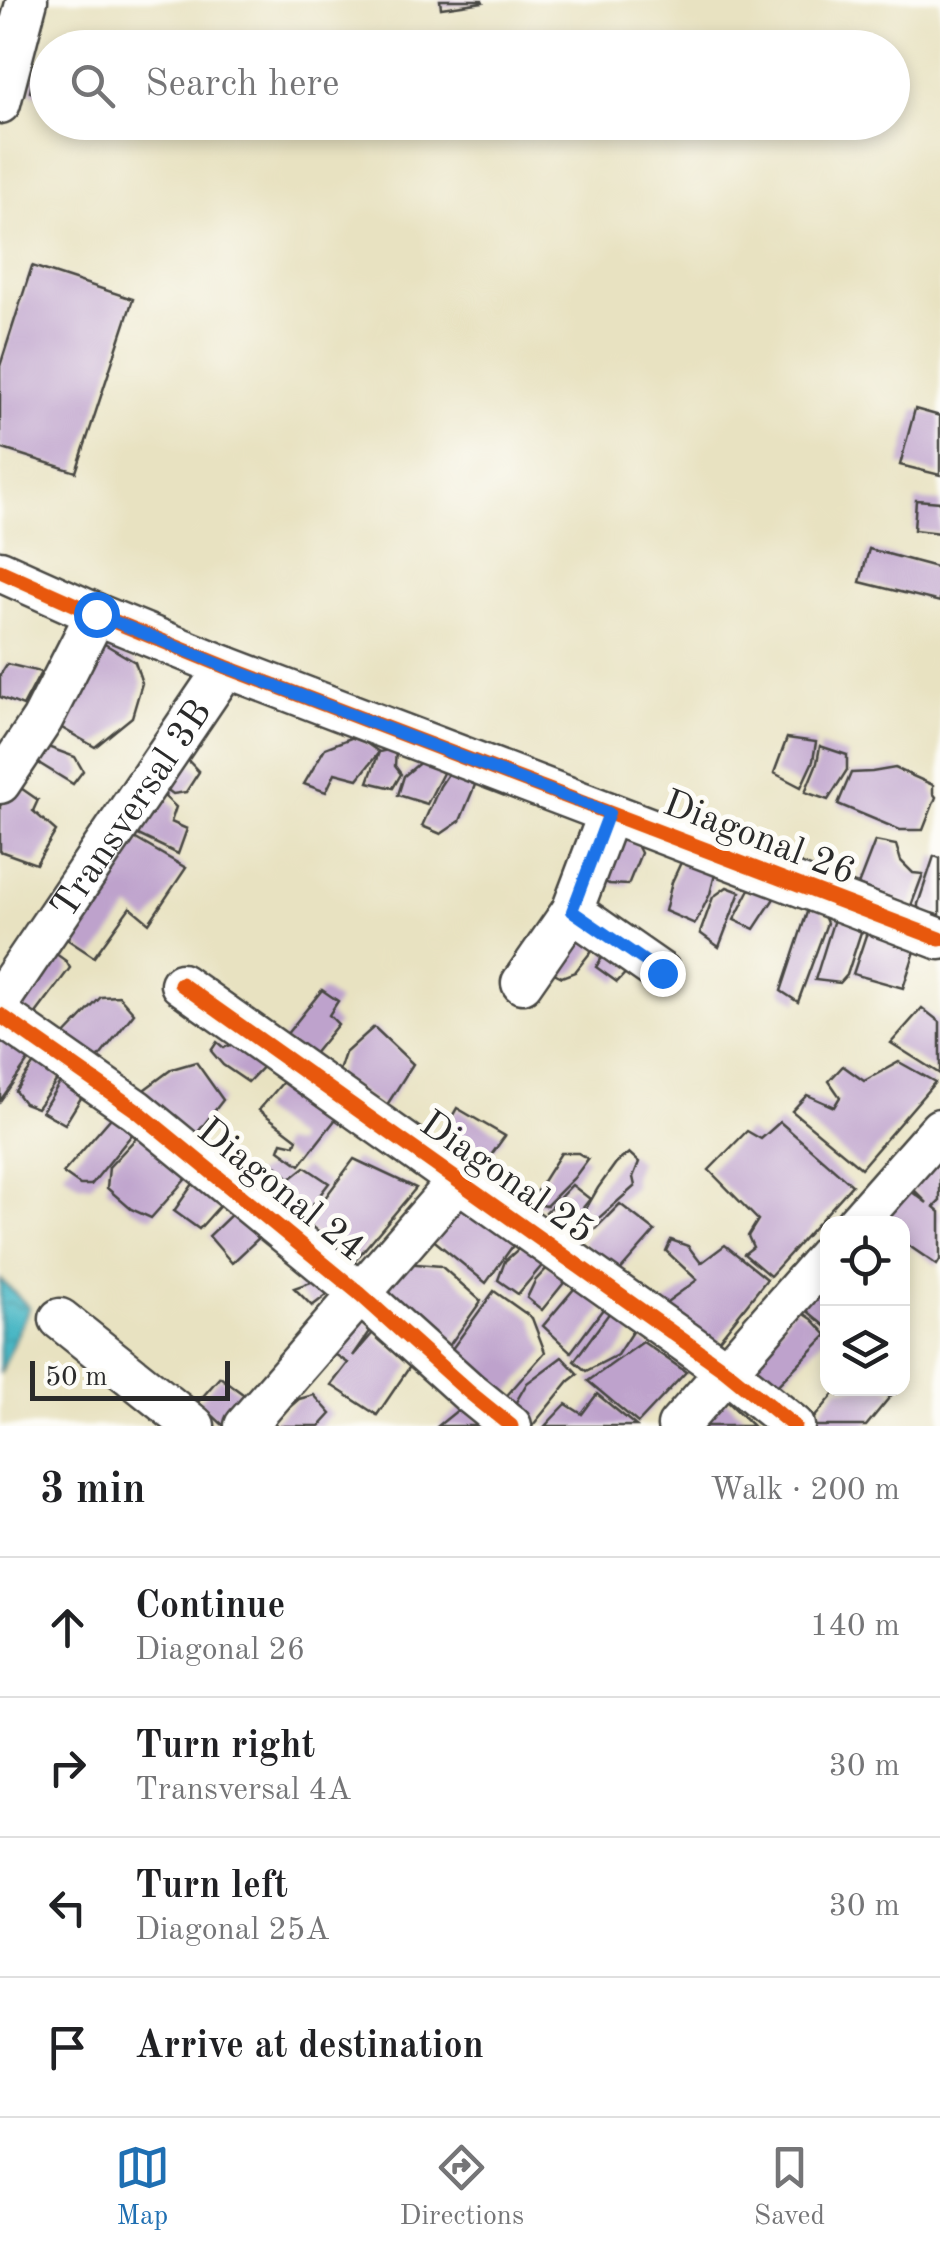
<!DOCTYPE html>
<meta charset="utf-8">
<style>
:root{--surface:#fff;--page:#f6f6f6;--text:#202124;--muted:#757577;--line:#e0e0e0;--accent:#1f6fb2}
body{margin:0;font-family:"Old Standard TT",serif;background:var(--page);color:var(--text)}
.controls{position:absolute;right:30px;bottom:30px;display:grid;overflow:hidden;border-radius:20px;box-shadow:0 5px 15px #0003}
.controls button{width:90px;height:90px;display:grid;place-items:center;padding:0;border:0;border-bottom:2px solid var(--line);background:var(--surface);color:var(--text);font:50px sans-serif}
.scale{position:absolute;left:30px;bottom:25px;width:200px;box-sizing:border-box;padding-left:10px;border:5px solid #2b2b2b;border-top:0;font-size:28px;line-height:35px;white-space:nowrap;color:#2b2b2b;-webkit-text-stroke:8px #fdfcf7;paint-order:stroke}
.stop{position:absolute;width:30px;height:30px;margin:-22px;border:8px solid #1a73e8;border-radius:50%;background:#fff}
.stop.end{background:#1a73e8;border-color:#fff;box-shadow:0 2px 10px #0008}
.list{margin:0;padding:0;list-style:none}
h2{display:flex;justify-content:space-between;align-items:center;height:130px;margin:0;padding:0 40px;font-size:42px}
h2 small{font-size:32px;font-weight:400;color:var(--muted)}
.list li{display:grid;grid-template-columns:65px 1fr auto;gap:30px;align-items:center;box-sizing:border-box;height:140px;padding:0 40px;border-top:2px solid var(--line)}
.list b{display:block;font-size:38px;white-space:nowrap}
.list p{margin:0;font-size:32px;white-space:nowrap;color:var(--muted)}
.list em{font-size:32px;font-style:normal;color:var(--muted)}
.icon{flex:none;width:55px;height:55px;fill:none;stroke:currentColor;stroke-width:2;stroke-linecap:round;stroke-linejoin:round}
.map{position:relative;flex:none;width:940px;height:1426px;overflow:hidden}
.search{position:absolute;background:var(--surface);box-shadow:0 5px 15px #0003;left:30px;right:30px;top:30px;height:110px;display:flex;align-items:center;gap:25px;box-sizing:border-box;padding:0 35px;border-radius:55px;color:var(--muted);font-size:38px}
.sheet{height:690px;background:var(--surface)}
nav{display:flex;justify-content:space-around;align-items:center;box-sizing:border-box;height:140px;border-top:2px solid var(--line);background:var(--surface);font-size:28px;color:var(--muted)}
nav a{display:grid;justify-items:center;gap:5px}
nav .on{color:var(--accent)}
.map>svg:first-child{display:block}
.water{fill:url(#water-ripples);stroke:#3a7178;stroke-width:2.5}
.building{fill:#bea2cc}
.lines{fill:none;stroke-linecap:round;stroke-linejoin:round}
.minor-casing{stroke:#474642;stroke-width:45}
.minor{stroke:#fff;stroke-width:40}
.cycleway-casing{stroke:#fdfcf7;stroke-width:21}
.cycleway{stroke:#e8590c;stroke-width:15}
.route{stroke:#1a73e8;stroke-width:12}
.labels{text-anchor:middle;stroke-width:10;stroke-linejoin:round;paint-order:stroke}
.street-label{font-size:38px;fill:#2b2b2b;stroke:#fdfcf7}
</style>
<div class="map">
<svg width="940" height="1426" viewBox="0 0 940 1426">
<defs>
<pattern id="water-ripples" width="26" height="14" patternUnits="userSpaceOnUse" patternTransform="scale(2.5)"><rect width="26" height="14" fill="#4ab7c5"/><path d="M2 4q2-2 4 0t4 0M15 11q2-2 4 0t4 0" fill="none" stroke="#3e95a0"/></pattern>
</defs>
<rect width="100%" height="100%" fill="#fdfcf7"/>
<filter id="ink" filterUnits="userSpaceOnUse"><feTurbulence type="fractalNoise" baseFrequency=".01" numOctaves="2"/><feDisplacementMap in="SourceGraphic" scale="20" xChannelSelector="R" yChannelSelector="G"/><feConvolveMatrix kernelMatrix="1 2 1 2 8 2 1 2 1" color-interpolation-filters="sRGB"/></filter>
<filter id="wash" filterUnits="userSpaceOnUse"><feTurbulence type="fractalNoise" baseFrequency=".0048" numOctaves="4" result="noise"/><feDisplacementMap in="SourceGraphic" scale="40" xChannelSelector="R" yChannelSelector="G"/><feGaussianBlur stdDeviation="2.25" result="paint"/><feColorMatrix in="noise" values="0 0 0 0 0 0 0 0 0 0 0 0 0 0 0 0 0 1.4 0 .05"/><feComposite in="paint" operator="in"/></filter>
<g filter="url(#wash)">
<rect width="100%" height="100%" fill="#e8e2c1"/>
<path class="water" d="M0 1279 29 1307 0 1374Z"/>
<g id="blocks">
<g class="building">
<path d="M440 0H482L483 2 441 8Z"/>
<path d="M42 64 48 66V98L30 92 33 77Z"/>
<path d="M32 266 133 299 76 472 0 448V366Z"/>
<path d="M915 409 940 416V475L900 465Z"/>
<path d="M916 500 940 502V533L914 530Z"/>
<path d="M869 549 940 568V602L860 582Z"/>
<path d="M103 643 135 662 142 683 132 717 95 747 55 724Z"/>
<path d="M7 664 41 672 23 706 0 697V675Z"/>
<path d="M356 736 379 752 358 779 335 773 326 792 304 784 325 748Z"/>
<path d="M787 738 816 742 813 761 801 787 774 773Z"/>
<path d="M45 746 75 757 83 771 73 784 32 759Z"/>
<path d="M820 746 847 755V770L828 800 805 792 817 763Z"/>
<path d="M396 748 395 766 401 774 393 788 368 782 379 752Z"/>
<path d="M182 754 199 772 186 792 173 794 161 785Z"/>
<path d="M423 760 443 773 427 804 398 795 404 776Z"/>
<path d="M895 768 933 785V793L936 797 923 830H900L838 804 851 773 872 772Z"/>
<path d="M450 771 475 785 460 821 441 834 422 826 440 786Z"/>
<path d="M15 784 38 800 33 811 56 831 36 864 0 851V806Z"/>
<path d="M162 794 176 807 171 822 187 829 178 854 130 831Z"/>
<path d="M615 833 636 843 641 853 628 885 609 884 596 877Z"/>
<path d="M129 835 186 868 149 923 130 907 94 957 56 932Z"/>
<path d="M875 841 896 845 901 861 913 873 923 874 911 906 858 885Z"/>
<path d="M934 856 940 858V915L918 911V904Z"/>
<path d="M683 858 715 874 710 894 695 924 665 911 672 882Z"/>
<path d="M727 887 740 892 719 947 700 933 713 897Z"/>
<path d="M751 887 775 897 754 929 734 920Z"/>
<path d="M820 906 827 923 798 1002 781 991 808 909Z"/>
<path d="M835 916 863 926 847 975 840 983 815 980Z"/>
<path d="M573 921 601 939 575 972 562 977 546 969Z"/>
<path d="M869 926 918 942 903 988 853 974Z"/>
<path d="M45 946 66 961 70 968 34 1016 10 1002Z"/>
<path d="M609 947 632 966 617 982 596 967Z"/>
<path d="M322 990 338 1001 329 1015 338 1024 309 1060 282 1040Z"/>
<path d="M119 996 134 1013 93 1065 60 1040 101 997Z"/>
<path d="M922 1008 940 1022V1074L891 1043Z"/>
<path d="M374 1027 413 1064 385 1108 337 1077 345 1053Z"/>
<path d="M0 1030 33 1054 0 1101Z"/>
<path d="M243 1038 268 1061 248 1082 223 1065 211 1051 217 1042 224 1048Z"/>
<path d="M39 1056 59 1077 37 1108 24 1103 15 1091Z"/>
<path d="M196 1062 223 1100 191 1141 133 1098 172 1069Z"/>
<path d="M899 1062 935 1082 861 1168 792 1111 807 1095 834 1107 840 1097 829 1081 843 1066 864 1081Z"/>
<path d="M289 1075 339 1115 300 1165 279 1150 282 1142 295 1145 297 1139 259 1110Z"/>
<path d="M62 1079 79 1089 81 1098 65 1124 42 1111Z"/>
<path d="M457 1108 505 1136 478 1173 455 1161 440 1137Z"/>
<path d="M117 1111 138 1127 91 1185H80L63 1173Z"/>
<path d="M780 1122 852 1185 770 1276 744 1254 753 1247 748 1236 758 1220 709 1170 747 1131 761 1139Z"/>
<path d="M141 1133 192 1172 151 1218 131 1209 107 1188 109 1167Z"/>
<path d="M940 1151V1201L934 1207 940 1212V1260L937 1265 902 1241V1224H879L901 1184 927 1203 904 1180Z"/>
<path d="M561 1153H578L588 1159 574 1178 546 1206 530 1202Z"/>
<path d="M629 1153 639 1162 633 1177 635 1186 591 1225 580 1219 598 1188 616 1163Z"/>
<path d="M354 1159 416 1188 353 1263 304 1226Z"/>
<path d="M275 1165 290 1179 305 1167 329 1183 299 1222 256 1190V1173Z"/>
<path d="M195 1181 225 1200 199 1229 174 1211Z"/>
<path d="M572 1185 590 1199 565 1230 546 1212Z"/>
<path d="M461 1197 517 1240 486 1283 431 1238Z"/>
<path d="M620 1204 655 1231 618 1273 582 1242Z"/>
<path d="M236 1210 262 1235 232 1263 209 1236Z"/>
<path d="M671 1240 688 1246 701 1263 725 1245 767 1279 713 1347 656 1310 697 1280 666 1251Z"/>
<path d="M526 1242 545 1262 518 1294 498 1280 505 1261Z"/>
<path d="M404 1263 441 1266 481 1301 444 1353 376 1295Z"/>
<path d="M828 1265V1328L794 1300Z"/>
<path d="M549 1266 567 1279 542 1310 527 1298 535 1281Z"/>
<path d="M314 1281 329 1293 312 1306 294 1288Z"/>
<path d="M579 1283 603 1309 571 1352 543 1326Z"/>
<path d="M494 1291 532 1318 545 1352 502 1401 449 1353Z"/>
<path d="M794 1307 812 1319 827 1335 772 1391 746 1378Z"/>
<path d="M352 1310 373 1327 353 1356 373 1333 411 1365 377 1415 331 1385 348 1363 323 1346Z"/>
<path d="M610 1312 637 1324 617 1355 586 1371 574 1361Z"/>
<path d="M643 1342 686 1372 638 1423 588 1381Z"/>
<path d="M562 1357 578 1374 569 1381 533 1425 512 1409 527 1383Z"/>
<path d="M220 1377 251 1400 228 1426H224L198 1402Z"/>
<path d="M839 1388H888L893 1393 866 1426H812L809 1424Z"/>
<path d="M597 1394 636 1426H545L566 1404 582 1414Z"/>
<path d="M314 1395 331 1414 320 1426H268L299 1399Z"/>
<path d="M725 1399 753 1426H701Z"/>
<path d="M464 1405 485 1426H438Z"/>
</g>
</g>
</g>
<g filter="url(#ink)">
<use href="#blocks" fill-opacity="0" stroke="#474642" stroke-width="2.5"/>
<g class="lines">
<defs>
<g id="minor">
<path d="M0 103 27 0"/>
<path d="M0 571 96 614 226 667 940 939"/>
<path d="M0 783 42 720 96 614"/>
<path d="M572 911 661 973"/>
<path d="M522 983 572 911 609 813"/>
<path d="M181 984 725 1370 794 1426"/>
<path id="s1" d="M0 1000 226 667"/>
<path d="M0 1015 136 1110 359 1293 469 1392 511 1426"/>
<path d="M856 1224 940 1129"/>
<path d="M60 1319 194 1426"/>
<path d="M245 1426 459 1180"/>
<path d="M678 1426 828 1255"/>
</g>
</defs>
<use href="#minor" class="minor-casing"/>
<use href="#minor" class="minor"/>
<defs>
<g id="cycleway">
<path d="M0 571 96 614 226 667 940 939"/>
<path d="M181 984 725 1370 794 1426"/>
<path d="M0 1015 136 1110 359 1293 469 1392 511 1426"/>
</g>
</defs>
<use href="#cycleway" class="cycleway-casing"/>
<use href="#cycleway" class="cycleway"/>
</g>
</g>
<g class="lines" filter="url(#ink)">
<path class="route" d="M96 614 226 667 609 813 572 911 662 973"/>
</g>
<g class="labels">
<g class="street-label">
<text dy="13" stroke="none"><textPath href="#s1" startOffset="232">Transversal 3B</textPath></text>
<text transform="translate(760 836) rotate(21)" y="13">Diagonal 26</text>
<text transform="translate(508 1176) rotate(35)" y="13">Diagonal 25</text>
<text transform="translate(282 1188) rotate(39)" y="13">Diagonal 24</text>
</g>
</g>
</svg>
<div class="controls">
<button><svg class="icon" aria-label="locate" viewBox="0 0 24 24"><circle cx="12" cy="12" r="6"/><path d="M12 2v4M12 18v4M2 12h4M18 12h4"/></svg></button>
<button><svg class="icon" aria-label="layers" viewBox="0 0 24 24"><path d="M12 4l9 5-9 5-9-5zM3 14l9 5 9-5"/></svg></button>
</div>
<div class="scale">50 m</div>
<div class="stop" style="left:96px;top:614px"></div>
<div class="stop end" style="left:662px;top:973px"></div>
<div class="search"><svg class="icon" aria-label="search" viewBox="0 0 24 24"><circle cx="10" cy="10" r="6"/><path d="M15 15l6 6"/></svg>Search here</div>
</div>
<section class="sheet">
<h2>3 min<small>Walk · 200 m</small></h2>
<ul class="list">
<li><svg class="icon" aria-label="ahead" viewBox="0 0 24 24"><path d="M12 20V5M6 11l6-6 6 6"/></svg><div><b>Continue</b><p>Diagonal 26</p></div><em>140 m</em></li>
<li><svg class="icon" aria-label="right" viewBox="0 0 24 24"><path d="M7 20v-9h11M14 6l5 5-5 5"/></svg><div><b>Turn right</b><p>Transversal 4A</p></div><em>30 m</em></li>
<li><svg class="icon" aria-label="left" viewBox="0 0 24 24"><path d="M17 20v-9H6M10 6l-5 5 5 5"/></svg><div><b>Turn left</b><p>Diagonal 25A</p></div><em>30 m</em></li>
<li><svg class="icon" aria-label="arrive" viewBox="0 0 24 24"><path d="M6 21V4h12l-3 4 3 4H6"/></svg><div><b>Arrive at destination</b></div></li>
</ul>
</section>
<nav>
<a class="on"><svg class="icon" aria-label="map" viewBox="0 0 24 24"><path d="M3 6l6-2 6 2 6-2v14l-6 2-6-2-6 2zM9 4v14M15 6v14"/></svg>Map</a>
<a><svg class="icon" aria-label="directions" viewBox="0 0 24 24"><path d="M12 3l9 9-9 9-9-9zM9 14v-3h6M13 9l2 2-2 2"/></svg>Directions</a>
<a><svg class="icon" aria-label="saved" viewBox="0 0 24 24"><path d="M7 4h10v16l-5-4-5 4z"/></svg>Saved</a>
</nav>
